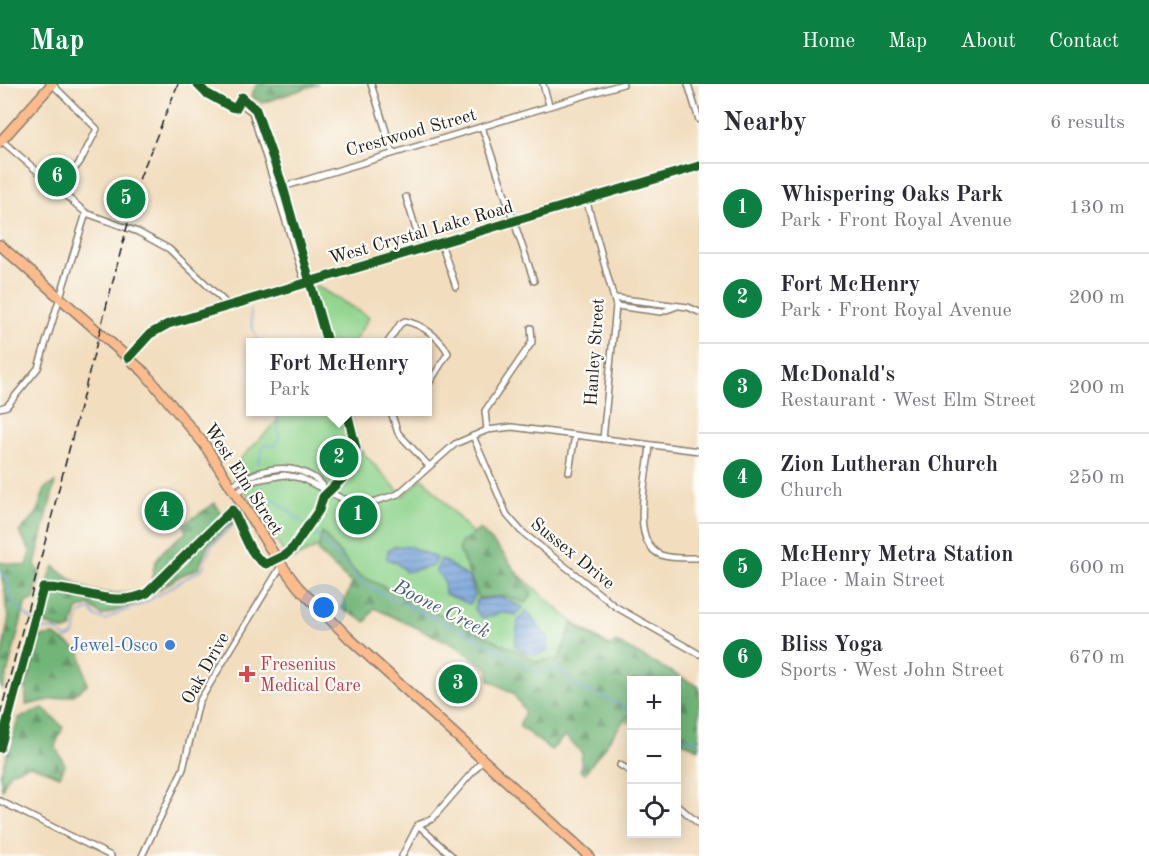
<!DOCTYPE html>
<meta charset="utf-8">
<style>
:root{--surface:#fff;--page:#f7f7f7;--text:#2b2b33;--muted:#7c7c81;--line:#e1e1e2;--accent:#0b8043}
body{margin:0;font-family:"Old Standard TT",serif;background:var(--page);color:var(--text)}
.controls{position:absolute;right:18px;bottom:18px;display:grid;overflow:hidden;border-radius:0px;box-shadow:0 3px 15px #0003}
.controls button{width:54px;height:54px;display:grid;place-items:center;padding:0;border:0;border-bottom:2px solid var(--line);background:var(--surface);color:var(--text);font:30px sans-serif}
.you{position:absolute;left:324px;top:524px;width:21px;height:21px;margin:-15px;border:4px solid #fff;border-radius:50%;background:#1a73e8;box-shadow:0 0 0 9px #1a73e833}
.badge{display:grid;place-items:center;width:39px;height:39px;border-radius:50%;background:var(--accent);color:#fff;font-size:20px;font-weight:700}
.pin{position:absolute;translate:-50% -50%;border:3px solid #fff;box-shadow:0 2px 6px #0006}
.popup{position:absolute;left:246px;top:254px;width:186px;height:78px;box-sizing:border-box;display:grid;place-content:center;border-radius:0px;background:var(--surface);filter:drop-shadow(0 2px 4px #0005);font-size:20px;white-space:nowrap;color:var(--muted)}
.popup b{font-size:22px;color:var(--text)}
.popup::after{content:'';position:absolute;left:50%;top:100%;margin-left:-12px;border:12px solid transparent;border-top-color:var(--surface)}
.list{margin:0;padding:0;list-style:none}
h2{display:flex;justify-content:space-between;align-items:center;height:78px;margin:0;padding:0 24px;font-size:26px}
h2 small{font-size:20px;font-weight:400;color:var(--muted)}
.list li{display:grid;grid-template-columns:39px 1fr auto;gap:18px;align-items:center;box-sizing:border-box;height:90px;padding:0 24px;border-top:2px solid var(--line)}
.list b{display:block;font-size:22px;white-space:nowrap}
.list p{margin:0;font-size:20px;white-space:nowrap;color:var(--muted)}
.list em{font-size:20px;font-style:normal;color:var(--muted)}
.icon{flex:none;width:33px;height:33px;fill:none;stroke:currentColor;stroke-width:2;stroke-linecap:round;stroke-linejoin:round}
.map{position:relative;flex:none;width:699px;height:772px;overflow:hidden}
header{display:flex;align-items:center;gap:36px;box-sizing:border-box;height:84px;padding:0 30px;background:var(--accent);color:#fff}
header strong{font-size:28px}
nav{display:flex;gap:33px;margin-inline-start:auto;font-size:21px}
main{display:flex}
aside{flex:1;background:var(--surface)}
.map>svg:first-child{display:block}
.green{fill:#8ed38c;stroke:#557854;stroke-width:1.5}
.forest{fill:url(#forest-firs);stroke:#47684a;stroke-width:1.5}
.water{fill:url(#water-rules);stroke:#465d7a;stroke-width:1.5}
.lines{fill:none;stroke-linecap:round;stroke-linejoin:round}
.stream{stroke:#709ed8;stroke-width:1.5}
.minor-casing{stroke:#877c6d;stroke-width:8}
.tertiary-casing{stroke:#877c6d;stroke-width:10}
.primary-casing{stroke:#877c6d;stroke-width:12}
.minor{stroke:#fff;stroke-width:5}
.tertiary{stroke:#fff;stroke-width:7}
.primary{stroke:#fbbb8c;stroke-width:9}
.rail{stroke:#1c1c1c;stroke-width:1.5;stroke-dasharray:9 4.5;stroke-linecap:butt}
.cycleway-casing{stroke:#fdfcf7;stroke-width:13}
.cycleway{stroke:#1b5e20;stroke-width:9}
.shop-dot{fill:#3f7fe0;stroke:#fdfcf7;stroke-width:2}
.health-dot{fill:#e0444e;stroke:#fdfcf7;stroke-width:2}
.labels{text-anchor:middle;stroke-width:4.5;stroke-linejoin:round;paint-order:stroke}
.street-label{font-size:18px;fill:#1c1c1c;stroke:#fdfcf7}
.shop-label{font-size:18px;fill:#366cbe;stroke:#fdfcf7;text-anchor:end}
.health-label{font-size:18px;fill:#be3a42;stroke:#fdfcf7;text-anchor:start}
.water-label{font-size:20px;font-style:italic;fill:#465d7a;stroke:#fdfcf7}
</style>
<header>
<strong>Map</strong>
<nav><a>Home</a><a>Map</a><a>About</a><a>Contact</a></nav>
</header>
<main>
<div class="map">
<svg width="699" height="772" viewBox="0 0 699 772">
<defs>
<pattern id="forest-firs" width="22" height="20" patternUnits="userSpaceOnUse" patternTransform="scale(1.5)"><rect width="22" height="20" fill="#72b578"/><path d="M5 1l3.5 6h-7zM16 11l3.5 6h-7z" fill="#5d9262"/></pattern>
<pattern id="water-rules" width="6" height="5" patternUnits="userSpaceOnUse" patternTransform="scale(1.5)"><rect width="6" height="5" fill="#709ed8"/><path d="M0 2.5h6" fill="none" stroke="#5b80ae"/></pattern>
</defs>
<rect width="100%" height="100%" fill="#fdfcf7"/>
<filter id="ink" filterUnits="userSpaceOnUse"><feTurbulence type="fractalNoise" baseFrequency=".0167" numOctaves="2"/><feDisplacementMap in="SourceGraphic" scale="12" xChannelSelector="R" yChannelSelector="G"/><feConvolveMatrix kernelMatrix="1 2 1 2 8 2 1 2 1" color-interpolation-filters="sRGB"/></filter>
<filter id="wash" filterUnits="userSpaceOnUse"><feTurbulence type="fractalNoise" baseFrequency=".008" numOctaves="4" result="noise"/><feDisplacementMap in="SourceGraphic" scale="24" xChannelSelector="R" yChannelSelector="G"/><feGaussianBlur stdDeviation="1.35" result="paint"/><feColorMatrix in="noise" values="0 0 0 0 0 0 0 0 0 0 0 0 0 0 0 0 0 1.4 0 .05"/><feComposite in="paint" operator="in"/></filter>
<g filter="url(#wash)">
<rect width="100%" height="100%" fill="#f2ddbe"/>
<g class="green">
<path d="M318 203 369 233 354 258H325L308 206Z"/>
<path d="M275 328H349L359 364 403 412 423 394 474 451 576 541 647 585 632 596 631 639 353 498 317 463 289 477 231 385 278 336Z"/>
</g>
<g class="forest">
<path d="M257 0H318L262 19 251 12Z"/>
<path d="M55 399 35 480 40 489 34 516 26 518 3 605 0 601V584L9 532C3 523 7 517 5 508 3 497 0 490 0 478L27 482 31 468 19 448 37 429 45 404Z"/>
<path d="M215 419 225 436 231 430 235 436 208 461 199 484 180 492 135 520 102 532 89 521 77 526 71 545 65 547 40 538C45 518 45 500 54 482 88 512 100 511 145 508 156 495 150 484 159 472 166 463 178 455 186 448L184 440Z"/>
<path d="M480 445 502 468 532 510 526 519 506 512 479 514 459 465 461 459Z"/>
<path d="M322 448 357 490 537 577 559 576 572 540 609 563 616 558 699 603V665L677 656 676 596H632L631 634 627 632 585 689 580 687 582 669 565 652 551 666 519 642 525 627 513 609 489 596V585L454 561 374 524 366 538 341 524 352 500 318 468Z"/>
<path d="M54 551 80 567 87 600 74 611 26 621V601L40 553Z"/>
<path d="M43 624 63 643 55 662 65 681 60 692 30 681 10 688 2 705 0 690 19 634Z"/>
</g>
<g class="water">
<path d="M395 462 411 463 436 474 433 482 406 488 397 479 387 475 388 466Z"/>
<path d="M441 475 470 494 475 512 470 520 445 510 444 497 436 487Z"/>
<path d="M501 513 523 523 515 531C511 530 504 528 499 529 488 533 482 540 474 524L477 516Z"/>
<path d="M526 527 548 554V566C535 574 527 571 515 562L518 536Z"/>
</g>
<g class="lines">
<g class="stream">
<path d="M250 225 252 242 258 258"/>
<path d="M258 380 264 361 275 362 279 355 278 328"/>
<path d="M260 423 273 414 312 446 364 501 432 533C443 535 449 542 460 545L537 588 560 585 576 602 620 620 632 629"/>
<path d="M0 488 7 495 12 517 41 545 56 546 67 555 74 551 79 531 90 525 96 533 105 536C115 530 125 527 135 523 159 513 179 496 202 486L211 462 235 439"/>
<path d="M676 652 699 657"/>
</g>
</g>
</g>
<g filter="url(#ink)">
<g class="lines">
<defs>
<g id="minor">
<path d="M52 0 97 45 80 78 57 107"/>
<path d="M371 0 393 69"/>
<path d="M543 0 549 21"/>
<path d="M688 0 699 36"/>
<path d="M240 19 252 28 305 199"/>
<path d="M482 43 534 197"/>
<path d="M1 56 86 129 138 148 169 165 228 221"/>
<path d="M276 105 623 0"/>
<path d="M406 113 422 165"/>
<path d="M586 115 616 222 603 355"/>
<path d="M441 159 456 203"/>
<path d="M615 214 688 223 699 228"/>
<path d="M616 222 661 228 675 223"/>
<path d="M388 258 400 240 405 237C421 240 441 254 448 269L428 301"/>
<path d="M0 324 7 322 38 284 86 129"/>
<path d="M391 328 398 349 429 382"/>
<path d="M487 346 485 327 532 258 531 244"/>
<path d="M473 352 507 431 521 447 616 523 699 570"/>
<path d="M650 361C648 389 628 458 661 471 672 475 687 474 699 474"/>
<path d="M569 388 575 351"/>
<path d="M230 402C255 388 284 376 311 392 317 395 322 398 324 404"/>
<path d="M235 410 256 396 284 391 301 394 343 415 370 419 398 410 455 360 487 346 512 343 699 367"/>
<path d="M620 681 632 688"/>
<path d="M0 717 111 772"/>
<path d="M676 720 699 740"/>
<path d="M418 741 452 772"/>
<path d="M142 772 183 685 199 618 281 482"/>
<path d="M402 772 418 741 432 735 482 677"/>
</g>
<path id="tertiary" d="M128 274 150 250 168 240 699 82"/>
<g id="primary">
<path d="M0 58 52 0"/>
<path d="M0 161 144 288 204 360 277 475 298 503 350 555 589 772"/>
</g>
</defs>
<use href="#minor" class="minor-casing"/>
<use href="#tertiary" class="tertiary-casing"/>
<use href="#primary" class="primary-casing"/>
<use href="#minor" class="minor"/>
<use href="#tertiary" class="tertiary"/>
<use href="#primary" class="primary"/>
<path class="rail" d="M0 631 140 93 178 0"/>
<defs>
<g id="cycleway">
<path d="M197 0 206 9 231 23 236 24 242 13 256 26 283 103 327 258"/>
<path d="M128 274 150 250 168 240 699 82"/>
<path d="M0 664 43 504C79 502 113 526 147 509L232 426C242 442 248 472 266 480L285 471 293 464 319 426 323 413 351 386 356 364 347 328"/>
</g>
</defs>
<use href="#cycleway" class="cycleway-casing"/>
<use href="#cycleway" class="cycleway"/>
</g>
</g>
<circle class="shop-dot" cx="170" cy="561" r="6"/>
<path class="health-dot" d="M244 581h6v6h6v6h-6v6h-6v-6h-6v-6h6z"/>
<g class="labels">
<g class="street-label">
<text transform="translate(411 48) rotate(-16)" y="6">Crestwood Street</text>
<text transform="translate(421 148) rotate(-16)" y="6">West Crystal Lake Road</text>
<text transform="translate(594 268) rotate(-86)" y="6">Hanley Street</text>
<text transform="translate(244 395) rotate(57)" y="6">West Elm Street</text>
<text transform="translate(573 469) rotate(39)" y="6">Sussex Drive</text>
<text transform="translate(205 584) rotate(-61)" y="6">Oak Drive</text>
</g>
<g class="shop-label">
<text x="158" y="567">Jewel-Osco</text>
</g>
<g class="health-label">
<text x="260" y="586">Fresenius<tspan x="260" dy="21">Medical Care</tspan></text>
</g>
<g class="water-label">
<text transform="translate(442 524) rotate(27)" y="7">Boone Creek</text>
</g>
</g>
</svg>
<div class="controls">
<button>+</button>
<button>−</button>
<button><svg class="icon" aria-label="locate" viewBox="0 0 24 24"><circle cx="12" cy="12" r="6"/><path d="M12 2v4M12 18v4M2 12h4M18 12h4"/></svg></button>
</div>
<div class="you"></div>
<div class="pin badge" style="left:358px;top:431px">1</div>
<div class="pin badge" style="left:339px;top:374px">2</div>
<div class="popup"><b>Fort McHenry</b>Park</div>
<div class="pin badge" style="left:458px;top:600px">3</div>
<div class="pin badge" style="left:164px;top:427px">4</div>
<div class="pin badge" style="left:126px;top:115px">5</div>
<div class="pin badge" style="left:57px;top:93px">6</div>
</div>
<aside>
<h2>Nearby<small>6 results</small></h2>
<ul class="list">
<li><span class="badge">1</span><div><b>Whispering Oaks Park</b><p>Park · Front Royal Avenue</p></div><em>130 m</em></li>
<li><span class="badge">2</span><div><b>Fort McHenry</b><p>Park · Front Royal Avenue</p></div><em>200 m</em></li>
<li><span class="badge">3</span><div><b>McDonald's</b><p>Restaurant · West Elm Street</p></div><em>200 m</em></li>
<li><span class="badge">4</span><div><b>Zion Lutheran Church</b><p>Church</p></div><em>250 m</em></li>
<li><span class="badge">5</span><div><b>McHenry Metra Station</b><p>Place · Main Street</p></div><em>600 m</em></li>
<li><span class="badge">6</span><div><b>Bliss Yoga</b><p>Sports · West John Street</p></div><em>670 m</em></li>
</ul>
</aside>
</main>
